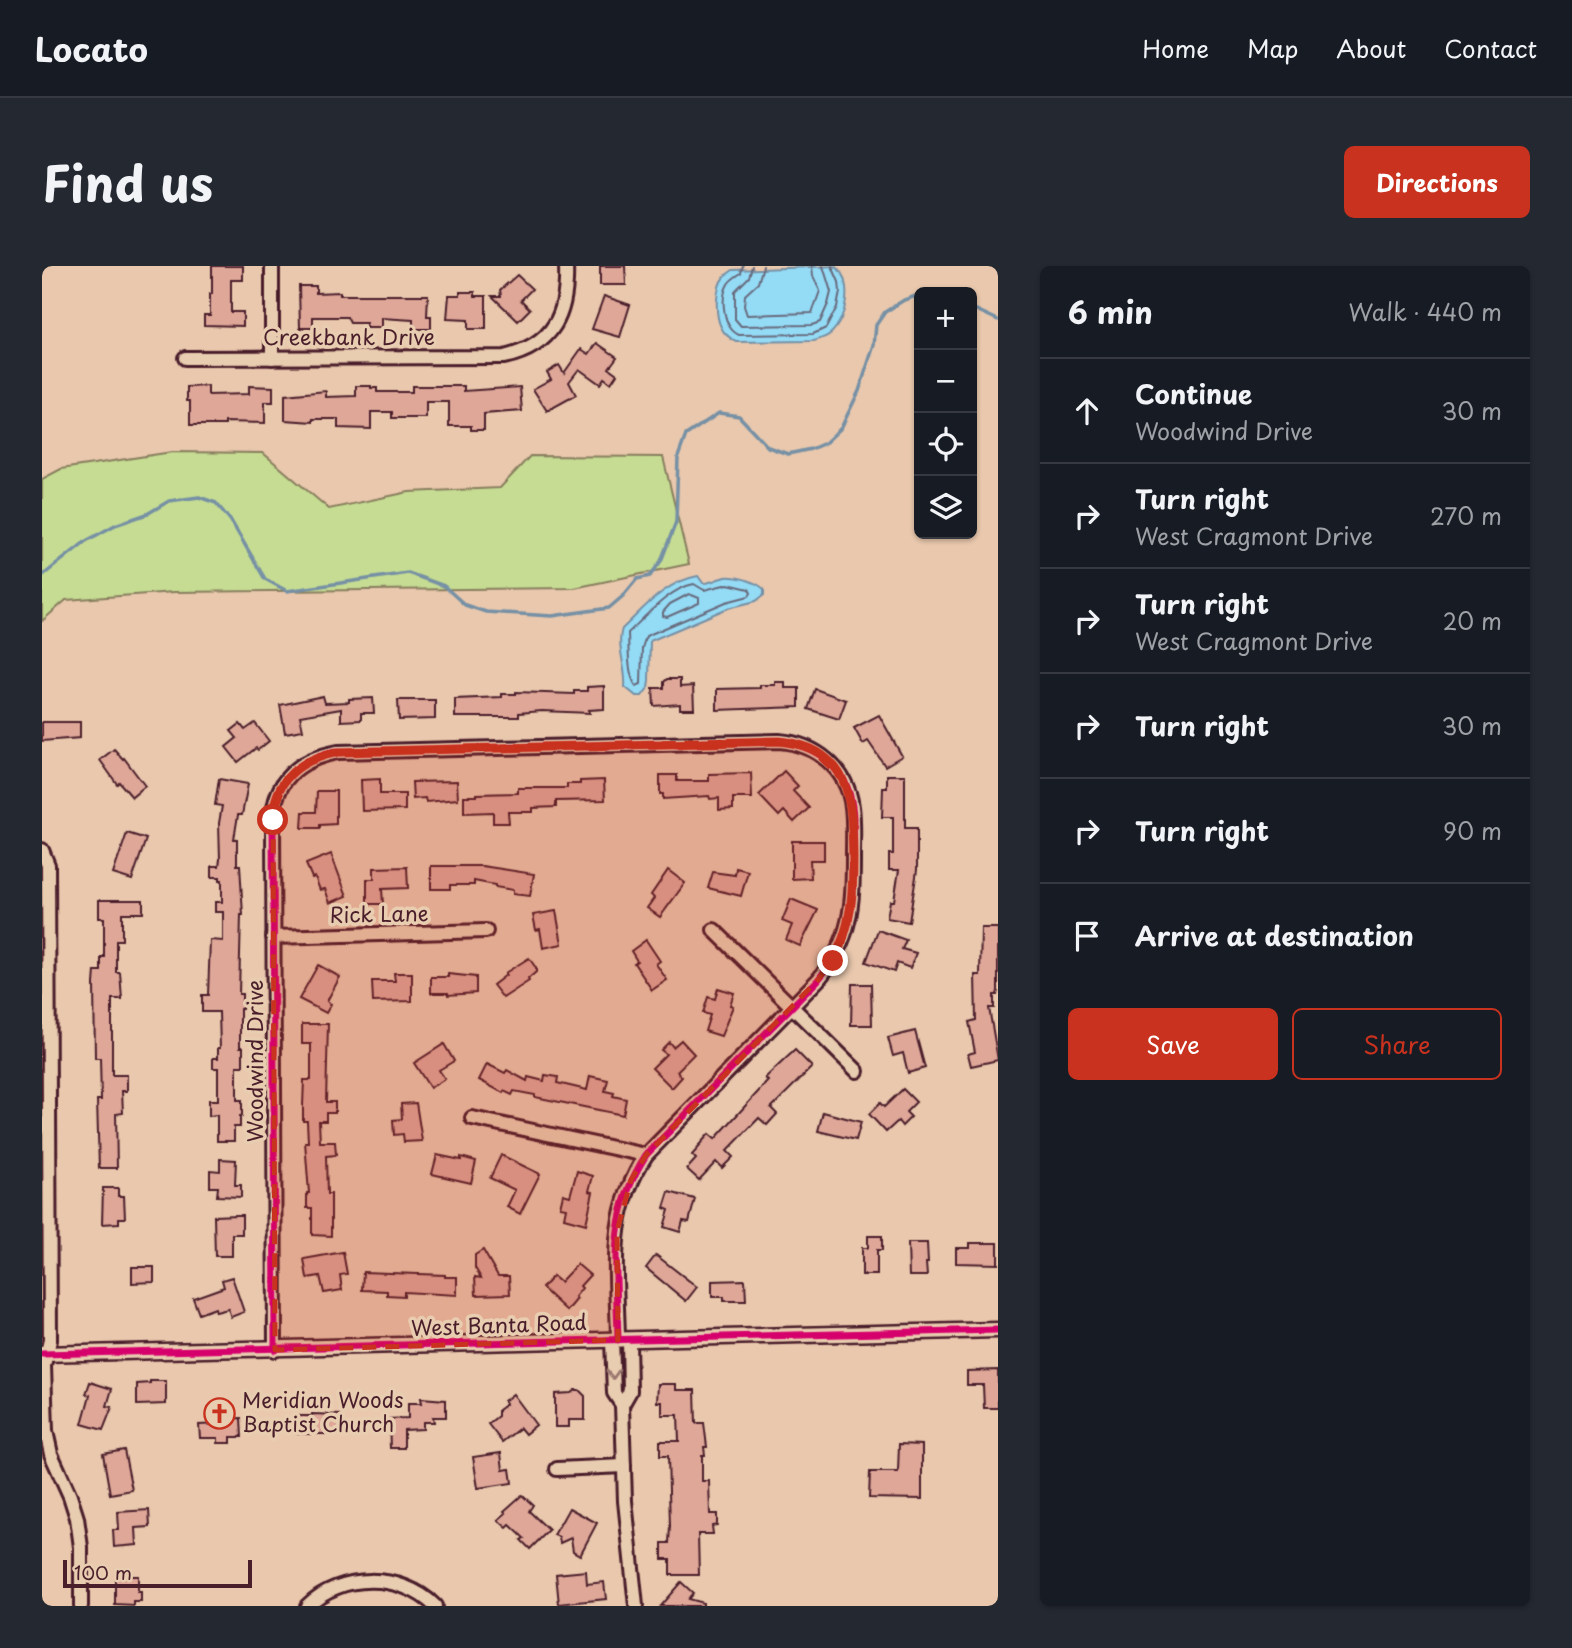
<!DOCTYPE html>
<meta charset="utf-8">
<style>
:root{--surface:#171b24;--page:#242831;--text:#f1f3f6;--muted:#9ea1a6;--line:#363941;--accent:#c8321e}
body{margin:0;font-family:"Playpen Sans",sans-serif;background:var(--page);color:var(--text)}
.controls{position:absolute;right:21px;top:21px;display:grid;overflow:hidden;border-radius:10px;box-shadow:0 2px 5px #0004}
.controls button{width:63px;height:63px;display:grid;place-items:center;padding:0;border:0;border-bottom:2px solid var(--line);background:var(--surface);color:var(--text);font:35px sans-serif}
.scale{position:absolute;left:21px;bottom:18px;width:189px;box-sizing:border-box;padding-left:7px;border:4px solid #4a1f2b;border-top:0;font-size:19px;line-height:24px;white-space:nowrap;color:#4a1f2b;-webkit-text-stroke:5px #e9cdb0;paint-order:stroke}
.stop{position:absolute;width:21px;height:21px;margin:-16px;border:5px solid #c8321e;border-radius:50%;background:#fff}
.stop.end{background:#c8321e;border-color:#fff;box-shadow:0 2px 7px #0008}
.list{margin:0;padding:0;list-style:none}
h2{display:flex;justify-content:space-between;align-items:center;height:91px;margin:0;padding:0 28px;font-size:30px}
h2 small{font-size:23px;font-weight:400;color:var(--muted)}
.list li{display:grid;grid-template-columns:46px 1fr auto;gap:21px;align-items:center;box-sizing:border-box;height:105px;padding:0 28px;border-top:2px solid var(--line)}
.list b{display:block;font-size:26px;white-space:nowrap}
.list p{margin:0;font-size:23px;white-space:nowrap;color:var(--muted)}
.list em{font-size:23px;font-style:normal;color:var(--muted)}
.actions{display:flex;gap:14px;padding:21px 28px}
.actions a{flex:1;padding:16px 0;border:2px solid var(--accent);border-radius:10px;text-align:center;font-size:24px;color:var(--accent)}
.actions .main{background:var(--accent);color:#fff}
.icon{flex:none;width:38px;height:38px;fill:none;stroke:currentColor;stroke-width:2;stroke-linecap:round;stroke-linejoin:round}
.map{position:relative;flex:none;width:956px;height:1340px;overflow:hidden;border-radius:10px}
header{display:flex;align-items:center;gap:42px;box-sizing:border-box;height:98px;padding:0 35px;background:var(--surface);border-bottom:2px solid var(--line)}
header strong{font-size:33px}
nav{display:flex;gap:38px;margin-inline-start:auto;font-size:24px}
.intro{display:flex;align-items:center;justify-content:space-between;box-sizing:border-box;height:168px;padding:0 42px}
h1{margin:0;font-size:49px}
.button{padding:18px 32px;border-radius:10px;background:var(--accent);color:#fff;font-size:24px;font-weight:700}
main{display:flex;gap:42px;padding:0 42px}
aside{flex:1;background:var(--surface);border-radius:10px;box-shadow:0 2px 5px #0004}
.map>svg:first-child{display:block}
.green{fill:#c5dc92;stroke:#887e5e;stroke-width:2}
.water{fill:#94dbf6;stroke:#7690a5;stroke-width:2}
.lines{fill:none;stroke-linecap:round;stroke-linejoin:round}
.shore{stroke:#686a7c;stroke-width:2}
.stream{stroke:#7690a5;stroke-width:3.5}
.building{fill:#dea798;stroke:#4a1f2b;stroke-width:2}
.minor-casing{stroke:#4a1f2b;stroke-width:18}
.tertiary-casing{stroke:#4a1f2b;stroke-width:19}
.minor{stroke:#e9cdb0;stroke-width:12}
.tertiary{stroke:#e9cdb0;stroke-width:14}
.cycleway-casing{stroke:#e9cdb0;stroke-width:11}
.cycleway{stroke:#d6006c;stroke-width:7}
.oneway{stroke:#9a766e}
.route{stroke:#c8321e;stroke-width:9}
.marked{fill:#c8321e;fill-opacity:0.2;stroke:#c8321e;stroke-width:5;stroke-dasharray:14 9;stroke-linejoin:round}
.labels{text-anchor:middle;stroke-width:7;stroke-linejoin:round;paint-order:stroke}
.street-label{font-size:21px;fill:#4a1f2b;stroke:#e9cdb0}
.poi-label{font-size:21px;fill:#4a1f2b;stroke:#e9cdb0;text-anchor:start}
</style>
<header>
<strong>Locato</strong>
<nav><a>Home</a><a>Map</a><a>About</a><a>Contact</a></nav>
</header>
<div class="intro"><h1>Find us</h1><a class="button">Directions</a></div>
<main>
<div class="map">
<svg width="956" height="1340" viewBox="0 0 956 1340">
<rect width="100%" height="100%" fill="#e9c8ad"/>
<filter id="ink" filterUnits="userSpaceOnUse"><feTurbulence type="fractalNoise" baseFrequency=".0143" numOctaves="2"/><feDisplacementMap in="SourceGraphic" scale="14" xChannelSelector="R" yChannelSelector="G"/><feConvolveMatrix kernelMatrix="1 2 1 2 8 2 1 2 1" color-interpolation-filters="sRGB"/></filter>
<g filter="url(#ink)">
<path class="green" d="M130 186 221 187 287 243 367 226 458 222 488 190 621 191 647 298 532 322 132 326 24 334 0 355V213L19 203Z"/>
<g class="water">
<path d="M793 0C812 14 805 54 788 68 783 72 777 73 772 75L695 76C689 73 682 68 679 61 673 49 673 21 682 11 685 8 688 6 691 4Z"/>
<path d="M656 310 661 317C670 317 676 312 684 311 695 310 713 315 722 323V329L714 335 686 342 608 375 607 414 606 422 600 430H594L583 421C585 403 574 381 580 363 603 341 623 316 656 310Z"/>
</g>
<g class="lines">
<g class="shore">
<path d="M701 0 699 7C695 10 689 13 686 18 678 32 681 62 697 69L771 68 784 62 795 41 798 26 797 16 790 0"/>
<path d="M710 0 707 11 693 25V53L699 60 770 59 778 56 786 38 789 26 781 0"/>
<path d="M721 0 716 17 703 29 702 40 705 49 770 47 778 25 771 10 770 0"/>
<path d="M652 318 662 324 686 318 707 323 709 327 707 330 684 336 604 370 600 382 599 418 594 420C585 407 587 383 586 367 604 350 628 322 652 318Z"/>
<path d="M647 328 657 332V337L625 351 621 350V346L628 338Z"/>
</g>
<g class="stream">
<path d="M930 42 956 54"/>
<path d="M0 310 44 275 73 259 105 248 127 235 157 231 174 237 189 255 223 313 245 325 366 307 402 320 423 339 444 346 510 350 567 342 581 330 595 313 608 310 619 295 634 256 636 191 644 169 677 147 697 150 726 181 746 188 769 183 783 177 799 162 817 125 832 79 834 59 843 46 862 34 877 29"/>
</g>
</g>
<g class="building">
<path d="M170 0H201V14H189V46H201V60L162 59V49H168V28H170Z"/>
<path d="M558 0H583L584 19H558Z"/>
<path d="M475 9 490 23 479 34 488 43 476 55 450 30H459L458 24Z"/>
<path d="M257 20H274V27L298 26V29H386L385 50H389V63H371V54L340 52V62H324V57H308L305 51H271V62H258Z"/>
<path d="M418 26H433V30H444V63H426V54L405 53 407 29H418Z"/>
<path d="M562 30 588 39 578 71 550 63Z"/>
<path d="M555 77 575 91 567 102 575 108 569 117 562 112 558 118 537 103 527 116 534 129 505 145 491 123 509 113 505 106 517 99 522 107 539 83 547 88Z"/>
<path d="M166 120V129L207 128V120L231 121V136H223V157L183 156V159H148V135H145V121Z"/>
<path d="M314 120H329V122H335V126H370V120H422V125L478 121 480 145 442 148V164H429V160H407V136H384V152H350V146H329V163L296 162V153H271V156L243 154V129L284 125V131L314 130Z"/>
<path d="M625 413H638V421L651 420 652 443H638V438L612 440 611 422H622V416Z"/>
<path d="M733 416H743V422H757V441L675 444V423L718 422V419H733Z"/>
<path d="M562 420V443L547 444 548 447 500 445 477 447V451H413V433L460 431V428H474V426L532 428V425H545V421Z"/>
<path d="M773 423 804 434 797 453 766 443Z"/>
<path d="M281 430 283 437 307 436V433L331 432 332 447H319V454L299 455V443L258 450 261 464 243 467 238 439Z"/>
<path d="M356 434H393V453L357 454Z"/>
<path d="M837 449 860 490 843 500 826 475 821 478 812 462Z"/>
<path d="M0 456H38V472L0 475Z"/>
<path d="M213 457 227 475 216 484 214 482 196 496 184 481 195 472 189 465 198 458 203 464Z"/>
<path d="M72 483 81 493 82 492 103 520 90 531 77 516 75 518 58 494Z"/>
<path d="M742 505 756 520 751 525 767 542 752 556 742 545 737 550 717 529Z"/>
<path d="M709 507 710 532H691V543L677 544V532L668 533 667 530 621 533V528H618V509H635V515H667V508Z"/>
<path d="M845 509H863V562H875V604L867 656 845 652 848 635H852L857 604H847V588H851V551H840L841 522H845Z"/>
<path d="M177 513 206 518 200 549H196L192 573H195V599H198L201 649H199L197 728H200V743H198V781H201V800H195V834H200V850H198V861H192V875H175V849L167 850V834H176V802H171V792H176V782H178L177 746H160V729H166L168 674 181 675V646H173V636H180V614H178V611H170V600H177L178 593 177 557 180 540 173 539Z"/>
<path d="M338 513V528H363V544L320 545 319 514Z"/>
<path d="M562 514 563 534 514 535V541L491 542V546H466L467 557H451V546L422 547V530H435V528L476 527V522H525V518H538V515Z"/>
<path d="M415 515 416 533 384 536 383 532 371 533 370 516Z"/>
<path d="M275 525H294V558L278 559V562H260L261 546H274Z"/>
<path d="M85 567 104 573 90 614 71 608Z"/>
<path d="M750 575H782V594H768L769 612 750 613Z"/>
<path d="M289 588 305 630 288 637 283 623 278 624 273 611 270 612 264 598Z"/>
<path d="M389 600H440L492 608 488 630 471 628V624L453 621V619L432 615V619H408V623H389Z"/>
<path d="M365 601 366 622 340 623 341 638H325V613H332V602Z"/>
<path d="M694 602 706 605 699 630 666 622 671 606 693 609Z"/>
<path d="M626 604 643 617 618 651 605 642 612 632 609 629Z"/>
<path d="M749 633 776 644 758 680 744 674 750 659 740 655Z"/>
<path d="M57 634H101V647H80V674H74V706H78L80 733H70V809H85V825H80L81 847 74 848 75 902H57L55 834H59L58 792H53L52 718 53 705H59V691H62V652H57Z"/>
<path d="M514 645 520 678 501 682 498 663 494 664 491 649Z"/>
<path d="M939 662H956V725L955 729H952V742H947L956 794 929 800 926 788 933 786 927 756 934 754 933 709H938Z"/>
<path d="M836 664 864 674 860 683 874 687 868 702 855 697 852 706 824 696Z"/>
<path d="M604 674 618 695 614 698 625 714 610 724 592 697 595 695 589 685Z"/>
<path d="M487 692 494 702V706L486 713 487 715 461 732 451 719 464 709 463 707Z"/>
<path d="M276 699 298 711 285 735 289 738 284 747 257 733Z"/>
<path d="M352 707H370V735L331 736 330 715H353Z"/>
<path d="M406 708 434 711V727L406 729V727H389V711H406Z"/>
<path d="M810 718H829L830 759H809Z"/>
<path d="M676 722 692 727 688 739 691 740 679 770 663 765 668 749 661 747 666 731 673 733Z"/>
<path d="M260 758H286L284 836H293V847H284V855H277L278 876H293L294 889 284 890 285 928H289V970L270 969V942H265V927H267L263 876H266L265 855H261V840L262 814H269V778H260Z"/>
<path d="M873 765 883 802 866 807 861 787 851 790 846 772Z"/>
<path d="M639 774 652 788 635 805 640 811 630 822 610 802 624 788 619 784 627 776 631 781Z"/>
<path d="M402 778 412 795 397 804 403 813 388 822 372 797Z"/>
<path d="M753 784 770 801 729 842 735 848 725 859 717 852 685 885 691 891 680 902 674 896 657 914 645 903 654 893 650 889 658 880 657 879 667 868 673 873 726 815 723 812Z"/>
<path d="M445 798 463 807 465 804 485 815 486 811 502 815 503 809 516 811 515 817 545 824 548 810 566 814 563 825 572 827 571 830 584 833 581 849 493 831V829L472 825 470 829 462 825 461 827 437 814Z"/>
<path d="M861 823 874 836 864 846 869 851 860 860 856 855 844 866 827 848 838 837 842 841Z"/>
<path d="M374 837 380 875 362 876 361 868 352 869 351 854 360 853 359 838Z"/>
<path d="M781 846 819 856 814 874 776 865Z"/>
<path d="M395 889 419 894V891L434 895 429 917 390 908Z"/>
<path d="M459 889 498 908 478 948 465 941 473 924 448 912Z"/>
<path d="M178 893 194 894 193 919H199V931L175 930 176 921H168V904L178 905Z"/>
<path d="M535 905 551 910 547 925 551 926 544 958 522 952 524 942 518 941 521 928 528 930Z"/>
<path d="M61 922H76V930H82L83 952H77V957L60 958Z"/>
<path d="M627 926 653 933 647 956 641 955 638 966 622 961 627 944 622 942Z"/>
<path d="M195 949H200V968H190V990H173L172 950Z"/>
<path d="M826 970H840V984H835V1009H820V982H826Z"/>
<path d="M866 977H885L886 997H884L885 1010H867Z"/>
<path d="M928 977H956V998L914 997V982H928Z"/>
<path d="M441 984 456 1010H467L468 1028 434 1029 433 1011 439 1012 433 1002V989Z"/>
<path d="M301 986 305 1008 298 1009 300 1024 282 1027 278 1010 265 1012 262 993Z"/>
<path d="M614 989 655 1021 644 1035 604 1002Z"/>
<path d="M535 998 548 1009 538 1020 540 1022 533 1031 535 1033 525 1045 500 1022 511 1010 518 1016Z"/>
<path d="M90 1001H112V1016L90 1017Z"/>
<path d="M321 1006 403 1009V1011H415V1029L362 1026V1030L345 1029V1025L320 1024Z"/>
<path d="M190 1011 202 1046 189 1051 186 1043 174 1046 173 1042 157 1048 151 1032 182 1021 180 1014Z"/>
<path d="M703 1014 704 1035H682V1031H670V1015Z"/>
<path d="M956 1104V1142H942L941 1119H925V1105Z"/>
<path d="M108 1115H124V1138L95 1139V1118L108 1117Z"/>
<path d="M48 1116 70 1123 65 1140 70 1141 61 1164 40 1158 48 1129 44 1128Z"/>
<path d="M616 1118H634V1124H653L654 1157H662L665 1181H662L663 1189H660V1215H667L668 1248H675V1259L670 1260 671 1268H656L657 1309H628V1293H620V1277H627L628 1260 626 1190H618V1175H637L636 1149H620V1136H615Z"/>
<path d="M533 1124H537L543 1130V1154H527V1161H513V1128L529 1127Z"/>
<path d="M471 1128 494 1159 483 1168 478 1162 460 1176 446 1158 456 1150V1144L464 1138 462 1135Z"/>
<path d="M379 1132 404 1134V1151H391L392 1156H381V1163L362 1164V1182H348L347 1153 366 1152V1137H380Z"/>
<path d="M270 1148 299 1149V1168H256V1150H270Z"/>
<path d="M199 1152 200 1171H189V1177H176V1172H158L157 1159 178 1158V1153Z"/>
<path d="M857 1178 880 1179V1233L827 1232 828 1206H856Z"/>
<path d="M82 1184 90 1224 68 1228 61 1188Z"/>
<path d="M459 1187 461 1204 468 1203 470 1217 436 1222 431 1191Z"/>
<path d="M480 1229 491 1239 487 1245 507 1264 488 1283 479 1274 482 1272 468 1259 465 1262 456 1254 464 1247 462 1245Z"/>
<path d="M527 1242 555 1257 538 1289 531 1285 529 1272 518 1277 517 1271 512 1269Z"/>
<path d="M107 1244 108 1261 94 1262 95 1279 72 1281 71 1264H77L76 1246Z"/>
<path d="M544 1305 545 1318 562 1316 564 1333 517 1338 514 1308Z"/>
<path d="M73 1310H96V1326H99V1336H92V1340L73 1339Z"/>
<path d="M639 1316 651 1327 646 1333 661 1337V1340H618Z"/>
</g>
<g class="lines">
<defs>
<g id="minor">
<path d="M230 0V92"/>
<path d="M143 92 462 91C512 80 526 47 524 0"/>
<path d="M0 584 6 599 8 1074 2 1099 4 1165 9 1188 28 1230 35 1252 39 1281V1340"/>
<path d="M672 664 815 805"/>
<path d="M231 671 444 665"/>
<path d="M430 852 604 889"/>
<path d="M570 1074 572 1127 580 1139 583 1235 594 1340"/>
<path d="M233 1084 231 554C232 513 258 493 296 486L737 475C774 478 805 502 810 541 812 556 811 573 811 589 811 639 810 673 776 714L604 889C564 951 575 1004 576 1074"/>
<path d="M580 1139 588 1125 587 1074"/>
<path d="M515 1203 582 1200"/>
<path d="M265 1340C298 1307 359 1306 393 1340"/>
</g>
<path id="tertiary" d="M0 1088 956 1064"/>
</defs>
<use href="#minor" class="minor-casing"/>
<use href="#tertiary" class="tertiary-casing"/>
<use href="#minor" class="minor"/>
<use href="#tertiary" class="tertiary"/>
<defs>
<g id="cycleway">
<path d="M233 1084 231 554C232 513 258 493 296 486L737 475C774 478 805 502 810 541 812 556 811 573 811 589 811 639 810 673 776 714L604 889C564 951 575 1004 576 1074"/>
<path d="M0 1088 956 1064"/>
</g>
</defs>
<use href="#cycleway" class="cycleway-casing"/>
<use href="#cycleway" class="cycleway"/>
</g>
<defs><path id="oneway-chevron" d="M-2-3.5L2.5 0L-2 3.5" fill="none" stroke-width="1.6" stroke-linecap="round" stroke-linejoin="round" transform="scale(1.75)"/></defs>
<use class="oneway" href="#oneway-chevron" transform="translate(571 1108) rotate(88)"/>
</g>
<g class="lines" filter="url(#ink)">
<path class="route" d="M231 554C231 513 259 493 296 486L737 475C809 482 810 533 811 590 811 628 810 661 791 695"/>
</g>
<path class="marked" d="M737 475 767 481 801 514 810 544 811 629 799 680 776 714 604 889 589 914 575 965 576 1074 233 1084 231 549 244 514 269 493 296 486Z"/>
<defs>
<symbol id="church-ring" viewBox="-11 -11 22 22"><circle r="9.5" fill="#e9cdb0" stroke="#c8321e" stroke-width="1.5"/><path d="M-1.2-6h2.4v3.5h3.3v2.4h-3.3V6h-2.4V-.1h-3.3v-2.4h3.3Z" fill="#c8321e"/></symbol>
</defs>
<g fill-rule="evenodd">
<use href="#church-ring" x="160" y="1130" width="35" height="35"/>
</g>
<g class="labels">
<g class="street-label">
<text x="307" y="79">Creekbank Drive</text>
<text transform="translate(337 649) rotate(-1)" y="7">Rick Lane</text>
<text transform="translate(214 795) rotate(-90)" y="7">Woodwind Drive</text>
<text transform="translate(457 1060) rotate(-2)" y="7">West Banta Road</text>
</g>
<g class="poi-label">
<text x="200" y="1142">Meridian Woods<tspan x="200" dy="24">Baptist Church</tspan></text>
</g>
</g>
</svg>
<div class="controls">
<button>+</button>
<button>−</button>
<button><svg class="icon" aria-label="locate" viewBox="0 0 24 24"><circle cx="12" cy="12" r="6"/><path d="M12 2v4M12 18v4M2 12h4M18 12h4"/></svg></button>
<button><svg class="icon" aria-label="layers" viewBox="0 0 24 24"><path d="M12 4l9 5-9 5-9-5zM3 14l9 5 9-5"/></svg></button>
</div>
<div class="scale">100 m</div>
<div class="stop" style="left:231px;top:554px"></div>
<div class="stop end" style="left:791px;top:695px"></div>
</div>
<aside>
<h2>6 min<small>Walk · 440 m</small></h2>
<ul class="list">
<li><svg class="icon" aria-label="ahead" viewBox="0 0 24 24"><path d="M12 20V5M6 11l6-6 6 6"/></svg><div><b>Continue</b><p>Woodwind Drive</p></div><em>30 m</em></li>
<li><svg class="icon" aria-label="right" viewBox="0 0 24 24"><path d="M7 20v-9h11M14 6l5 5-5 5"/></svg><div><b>Turn right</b><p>West Cragmont Drive</p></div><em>270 m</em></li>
<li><svg class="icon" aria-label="right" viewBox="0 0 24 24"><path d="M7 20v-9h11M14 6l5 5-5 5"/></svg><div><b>Turn right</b><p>West Cragmont Drive</p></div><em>20 m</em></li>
<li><svg class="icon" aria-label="right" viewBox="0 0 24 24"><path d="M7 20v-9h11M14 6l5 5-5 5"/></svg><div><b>Turn right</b></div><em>30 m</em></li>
<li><svg class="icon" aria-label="right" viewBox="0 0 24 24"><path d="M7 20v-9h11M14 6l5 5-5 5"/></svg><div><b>Turn right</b></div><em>90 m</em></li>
<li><svg class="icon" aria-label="arrive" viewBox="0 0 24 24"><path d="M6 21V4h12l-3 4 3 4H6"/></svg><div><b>Arrive at destination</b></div></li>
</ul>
<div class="actions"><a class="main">Save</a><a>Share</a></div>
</aside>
</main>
